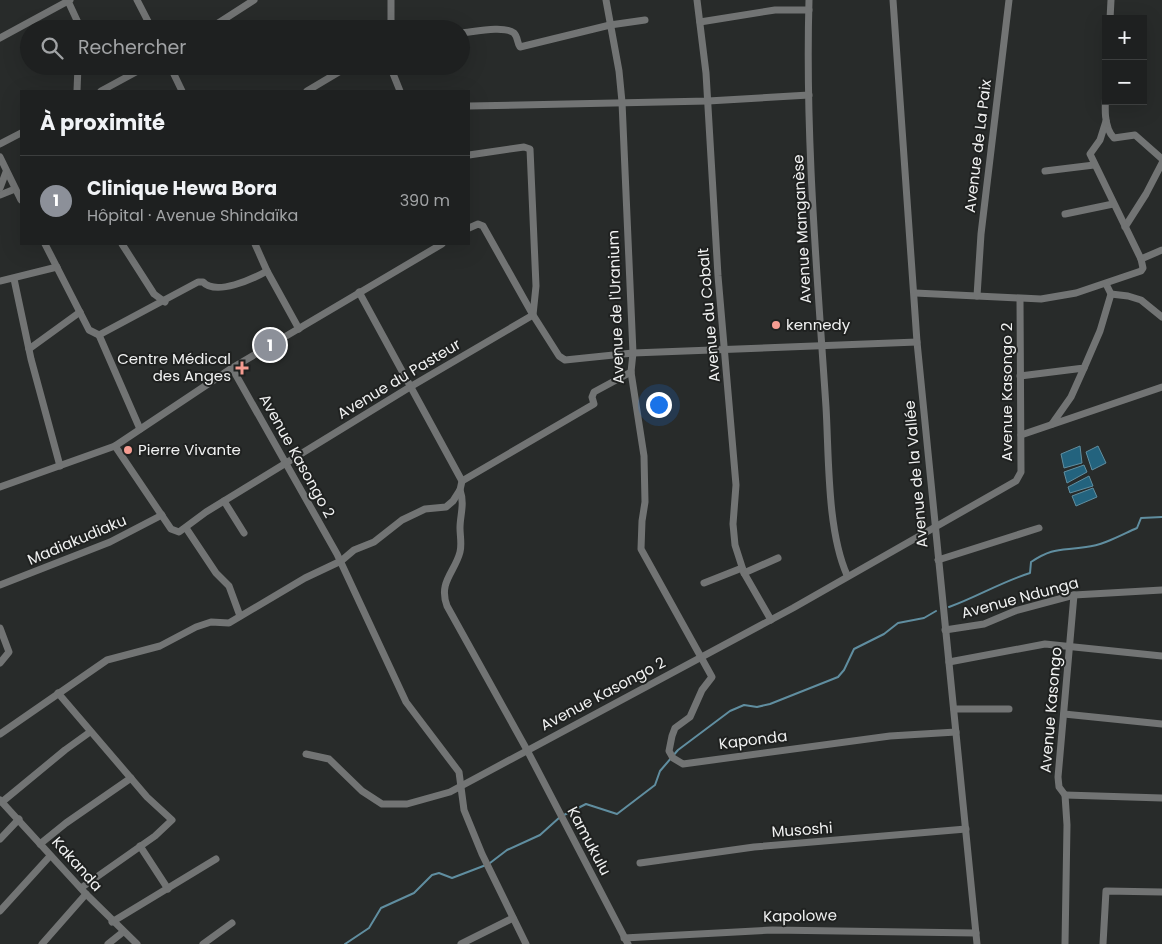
<!DOCTYPE html>
<html lang="fr">
<meta charset="utf-8">
<style>
:root{--surface:#1e2020;--page:#262829;--text:#f1f3f6;--muted:#a1a3a5;--line:#3c3e3e;--accent:#8c9099}
body{margin:0;font-family:Poppins,sans-serif;background:var(--page);color:var(--text)}
.controls{position:absolute;right:15px;top:15px;display:grid;overflow:hidden;border-radius:0px;box-shadow:0 5px 20px #0002}
.controls button{width:45px;height:45px;display:grid;place-items:center;padding:0;border:0;border-bottom:1px solid var(--line);background:var(--surface);color:var(--text);font:25px sans-serif}
.you{position:absolute;left:658px;top:404px;width:18px;height:18px;margin:-12px;border:4px solid #fff;border-radius:50%;background:#1a73e8;box-shadow:0 0 0 8px #1a73e833}
.badge{display:grid;place-items:center;width:32px;height:32px;border-radius:50%;background:var(--accent);color:#fff;font-size:16px;font-weight:700}
.pin{position:absolute;translate:-50% -50%;border:2px solid #fff;box-shadow:0 1px 5px #0006}
.list{margin:0;padding:0;list-style:none}
h2{display:flex;justify-content:space-between;align-items:center;height:65px;margin:0;padding:0 20px;font-size:21px}
h2 small{font-size:16px;font-weight:400;color:var(--muted)}
.list li{display:grid;grid-template-columns:32px 1fr auto;gap:15px;align-items:center;box-sizing:border-box;height:90px;padding:0 20px;border-top:1px solid var(--line)}
.list b{display:block;font-size:19px;white-space:nowrap}
.list p{margin:0;font-size:16px;white-space:nowrap;color:var(--muted)}
.list em{font-size:16px;font-style:normal;color:var(--muted)}
.icon{flex:none;width:28px;height:28px;fill:none;stroke:currentColor;stroke-width:2;stroke-linecap:round;stroke-linejoin:round}
.map{position:relative;flex:none;width:1162px;height:944px;overflow:hidden}
.search{position:absolute;background:var(--surface);box-shadow:0 5px 20px #0002;left:20px;top:20px;width:450px;height:55px;display:flex;align-items:center;gap:12px;box-sizing:border-box;padding:0 18px;border-radius:28px;color:var(--muted);font-size:19px}
.panel{position:absolute;background:var(--surface);box-shadow:0 5px 20px #0002;left:20px;top:90px;width:450px;height:155px;border-radius:0px}
.map>svg:first-child{display:block}
.water{fill:#23637e;stroke:#608ea0}
.lines{fill:none;stroke-linecap:round;stroke-linejoin:round}
.stream{stroke:#608ea0;stroke-width:2}
.minor{stroke:#727474;stroke-width:7}
.poi-dot{fill:#f59c91;stroke:#1f2120;stroke-width:2}
.labels{text-anchor:middle;stroke-width:4;stroke-linejoin:round;paint-order:stroke}
.street-label{font-size:15px;fill:#f0f1f1;stroke:#1f2120}
.poi-label{font-size:15px;fill:#f0f1f1;stroke:#1f2120;text-anchor:start}
</style>
<div class="map">
<svg width="1162" height="944" viewBox="0 0 1162 944">
<rect width="100%" height="100%" fill="#282b2a"/>
<g class="water">
<path d="M1080 446 1082 463 1064 468 1061 454Z"/>
<path d="M1098 446 1106 463 1092 470 1086 452Z"/>
<path d="M1084 465 1087 472 1067 483 1064 472Z"/>
<path d="M1089 476 1093 486 1070 493 1068 487Z"/>
<path d="M1093 488 1097 497 1076 506 1072 496Z"/>
</g>
<g class="lines">
<g class="stream">
<path d="M949 607C977 597 1001 582 1030 573L1031 562C1054 547 1060 551 1086 547 1104 545 1121 535 1137 528L1141 518 1162 517"/>
<path d="M564 815 586 804 617 814 655 785 660 771 678 750 730 711 744 705 757 707 770 704 838 677 844 670 854 649 884 634 898 623 924 618 936 611"/>
<path d="M490 863 507 850 540 835 560 817"/>
<path d="M345 944 369 928 381 908 414 893 432 875 439 873 452 878 486 865"/>
</g>
<g class="minor">
<path d="M137 0 152 29"/>
<path d="M606 0 619 71 622 102 633 353 631 372 644 456 645 502 642 521 641 549 712 677 702 690 690 717 675 728 672 736 669 751 673 758 683 764 890 736 956 732"/>
<path d="M697 0 706 73 718 276 736 485 733 524 735 545 744 573 771 620"/>
<path d="M809 0C805 135 817 272 826 407 829 457 827 530 847 575"/>
<path d="M893 0 917 342 977 944"/>
<path d="M68 1 81 29"/>
<path d="M1110 19 1111 0"/>
<path d="M700 22 775 10H809"/>
<path d="M209 29 254 0"/>
<path d="M391 29V0"/>
<path d="M461 33C473 32 504 25 514 33 518 37 517 43 520 47L610 25 645 20"/>
<path d="M0 38 70 0"/>
<path d="M170 66 182 91"/>
<path d="M390 66 400 91"/>
<path d="M1106 90C1105 105 1103 127 1114 138L1135 135 1162 159"/>
<path d="M77 91 78 66"/>
<path d="M101 91 147 66"/>
<path d="M307 91 349 66"/>
<path d="M469 106 708 101 809 95"/>
<path d="M0 144 21 133"/>
<path d="M0 157 21 200"/>
<path d="M1045 171 1094 165"/>
<path d="M0 188 6 172"/>
<path d="M0 195 15 189"/>
<path d="M1065 214 1113 204"/>
<path d="M1125 227 1146 194 1162 163"/>
<path d="M469 228 478 224 483 226 533 315 559 356 565 360 633 353 917 342"/>
<path d="M45 244 89 330 99 335 140 429"/>
<path d="M122 244 154 294 165 302"/>
<path d="M255 244 267 271 299 329"/>
<path d="M1141 259 1162 250"/>
<path d="M14 279 31 359 60 466"/>
<path d="M0 281 57 267"/>
<path d="M915 293 1041 299 1076 293 1141 271 1143 268 1141 259 1090 154 1100 140 1106 121"/>
<path d="M1111 294 1128 296 1141 300 1162 317"/>
<path d="M977 296 981 234 1009 0"/>
<path d="M99 335 198 282H203C216 296 253 279 267 271"/>
<path d="M29 349 80 312"/>
<path d="M232 368 337 554 406 702 459 772 464 810 482 854 526 944"/>
<path d="M1020 376 1084 368 1100 331 1111 294 1106 284"/>
<path d="M1052 424 1071 397 1084 368"/>
<path d="M1021 435 1162 387"/>
<path d="M115 446 171 529 179 532 206 512 410 387 533 315 536 286 530 149 524 147 469 155"/>
<path d="M462 481 594 404 592 397 594 392 631 372"/>
<path d="M0 487 115 446 232 368 442 244"/>
<path d="M460 490C465 504 460 515 460 528 460 536 462 544 460 552 455 572 438 582 447 606L527 750 628 944"/>
<path d="M224 501 244 533"/>
<path d="M186 528 216 573 229 586 240 616"/>
<path d="M938 560 1039 528"/>
<path d="M744 573 778 558"/>
<path d="M704 583 742 568"/>
<path d="M0 585 110 542 162 515"/>
<path d="M0 628 9 652 0 663"/>
<path d="M945 630 984 624 1015 611 1074 595 1162 590"/>
<path d="M949 662 1045 644 1162 656"/>
<path d="M58 693 147 797 172 820 155 836 81 888"/>
<path d="M954 709H1009"/>
<path d="M1064 714 1162 724"/>
<path d="M0 734 107 660 160 646 196 627 211 622 229 623 305 578 341 561 354 550 374 542 402 520 425 509 446 507 453 501 460 490 462 481 359 292"/>
<path d="M306 754 329 759 362 791 382 804H407L450 792 793 608 1016 481 1021 472 1020 299"/>
<path d="M1065 795 1162 798"/>
<path d="M0 800 86 894 137 944"/>
<path d="M2 802 65 750 90 732"/>
<path d="M0 839 19 819"/>
<path d="M40 844 66 823 131 778"/>
<path d="M140 846 168 889"/>
<path d="M640 863 754 847 966 829"/>
<path d="M0 911 50 856"/>
<path d="M112 922 216 859"/>
<path d="M624 938 772 930 976 933"/>
<path d="M42 944 86 894"/>
<path d="M108 944 123 932"/>
<path d="M203 944 232 923"/>
<path d="M461 944 513 918"/>
<path d="M1065 944 1067 825 1065 795 1059 787 1058 777 1074 595"/>
<path d="M1103 944 1106 891 1162 892"/>
</g>
</g>
<g class="poi-dot">
<circle cx="776" cy="325" r="5"/>
<path d="M239.5 360.5h5v5h5v5h-5v5h-5v-5h-5v-5h5z"/>
<circle cx="128" cy="450" r="5"/>
</g>
<g class="labels">
<g class="street-label">
<text transform="translate(978 146) rotate(-83)" y="5">Avenue de La Paix</text>
<text transform="translate(802 229) rotate(-93)" y="5">Avenue Manganèse</text>
<text transform="translate(616 307) rotate(-92)" y="5">Avenue de l'Uranium</text>
<text transform="translate(709 315) rotate(-95)" y="5">Avenue du Cobalt</text>
<text transform="translate(399 379) rotate(-31)" y="5">Avenue du Pasteur</text>
<text transform="translate(1007 392) rotate(-90)" y="5">Avenue Kasongo 2</text>
<text transform="translate(297 456) rotate(61)" y="5">Avenue Kasongo 2</text>
<text transform="translate(916 474) rotate(-95)" y="5">Avenue de la Vallée</text>
<text transform="translate(77 540) rotate(-23)" y="5">Madiakudiaku</text>
<text transform="translate(1020 598) rotate(-15)" y="5">Avenue Ndunga</text>
<text transform="translate(603 694) rotate(-28)" y="5">Avenue Kasongo 2</text>
<text transform="translate(1051 710) rotate(-85)" y="5">Avenue Kasongo</text>
<text transform="translate(753 740) rotate(-7)" y="5">Kaponda</text>
<text transform="translate(802 830) rotate(-4)" y="5">Musoshi</text>
<text transform="translate(589 841) rotate(62)" y="5">Kamukulu</text>
<text transform="translate(77 864) rotate(48)" y="5">Kakanda</text>
<text transform="translate(800 916) rotate(-1)" y="5">Kapolowe</text>
</g>
<g class="poi-label">
<text x="786" y="330">kennedy</text>
<text x="231" y="364" text-anchor="end">Centre Médical<tspan x="231" dy="17">des Anges</tspan></text>
<text x="138" y="455">Pierre Vivante</text>
</g>
</g>
</svg>
<div class="controls">
<button>+</button>
<button>−</button>
</div>
<div class="you"></div>
<div class="pin badge" style="left:270px;top:345px">1</div>
<div class="search"><svg class="icon" aria-label="search" viewBox="0 0 24 24"><circle cx="10" cy="10" r="6"/><path d="M15 15l6 6"/></svg>Rechercher</div>
<section class="panel">
<h2>À proximité<small></small></h2>
<ul class="list">
<li><span class="badge">1</span><div><b>Clinique Hewa Bora</b><p>Hôpital · Avenue Shindaïka</p></div><em>390 m</em></li>
</ul>
</section>
</div>
